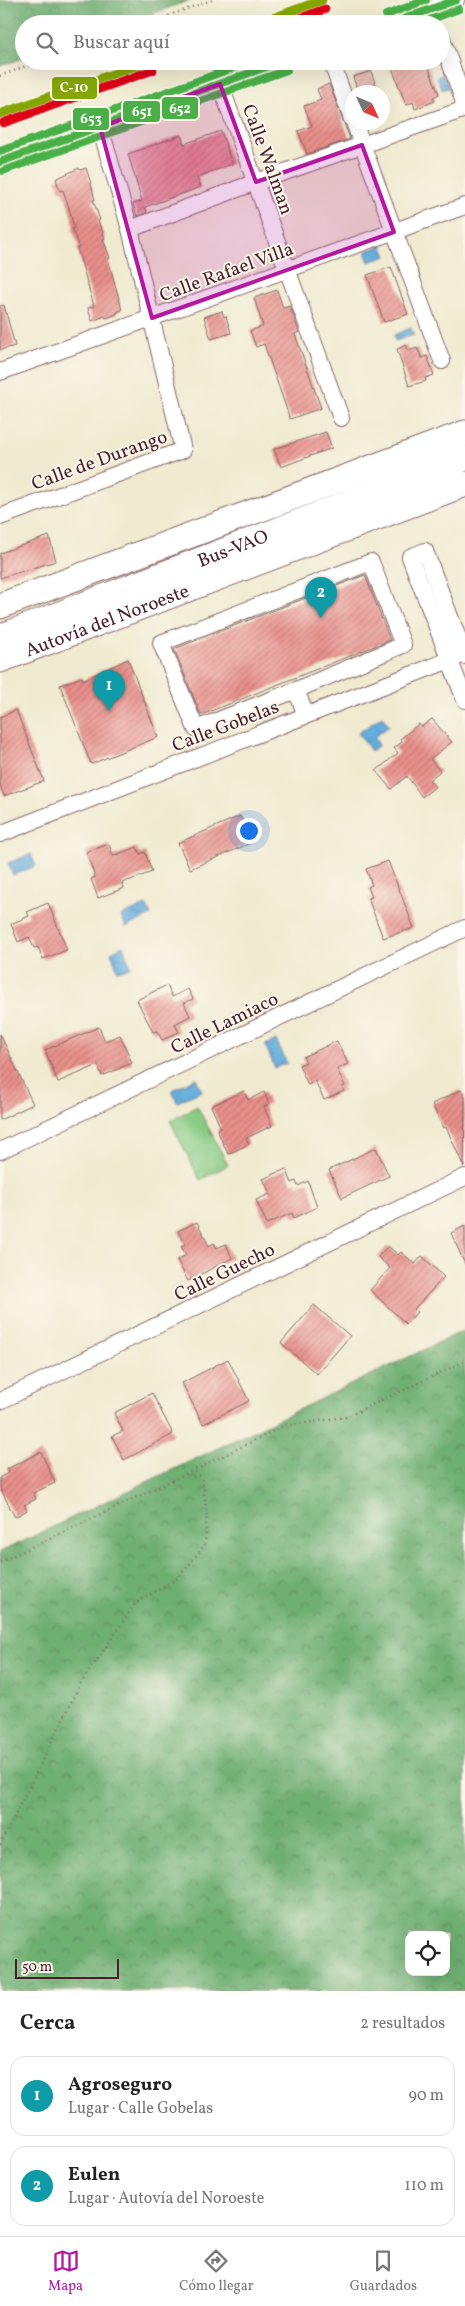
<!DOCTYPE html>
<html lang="es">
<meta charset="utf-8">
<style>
:root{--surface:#fff;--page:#f6f6f6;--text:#222;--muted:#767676;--line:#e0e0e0;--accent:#b5179e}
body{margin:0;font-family:Vollkorn,serif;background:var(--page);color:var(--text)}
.controls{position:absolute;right:15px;bottom:15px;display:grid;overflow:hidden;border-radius:10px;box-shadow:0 5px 20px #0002}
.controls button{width:45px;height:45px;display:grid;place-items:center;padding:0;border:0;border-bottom:1px solid var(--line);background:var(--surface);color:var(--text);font:25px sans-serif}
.compass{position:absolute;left:345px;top:85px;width:45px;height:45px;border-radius:50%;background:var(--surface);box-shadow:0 5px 20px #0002;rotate:134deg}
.scale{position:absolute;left:15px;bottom:12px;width:104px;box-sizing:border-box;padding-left:5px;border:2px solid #4a1f2b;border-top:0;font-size:14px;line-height:18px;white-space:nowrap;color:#4a1f2b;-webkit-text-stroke:4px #fbf7ec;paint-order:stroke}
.you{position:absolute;left:248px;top:830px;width:18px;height:18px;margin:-12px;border:4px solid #fff;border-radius:50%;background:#1a73e8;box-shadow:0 0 0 8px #1a73e833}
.badge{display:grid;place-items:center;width:32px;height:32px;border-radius:50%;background:var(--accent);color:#fff;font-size:16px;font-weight:700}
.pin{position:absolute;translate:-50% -41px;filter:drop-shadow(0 1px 2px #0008)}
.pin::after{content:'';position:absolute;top:26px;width:18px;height:15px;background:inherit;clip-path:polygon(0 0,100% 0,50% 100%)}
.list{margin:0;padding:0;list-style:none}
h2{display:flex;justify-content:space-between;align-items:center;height:65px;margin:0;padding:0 20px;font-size:21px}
h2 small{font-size:16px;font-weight:400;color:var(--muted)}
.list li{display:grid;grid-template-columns:32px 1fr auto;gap:15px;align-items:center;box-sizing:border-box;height:80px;margin:0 10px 10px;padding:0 10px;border:1px solid var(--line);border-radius:15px}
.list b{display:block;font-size:19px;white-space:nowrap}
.list p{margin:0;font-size:16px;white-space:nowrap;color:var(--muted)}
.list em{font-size:16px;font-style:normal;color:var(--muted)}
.icon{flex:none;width:28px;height:28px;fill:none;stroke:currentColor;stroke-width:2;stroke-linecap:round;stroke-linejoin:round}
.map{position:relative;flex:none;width:465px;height:1991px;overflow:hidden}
.search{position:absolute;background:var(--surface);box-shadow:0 5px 20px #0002;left:15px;right:15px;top:15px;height:55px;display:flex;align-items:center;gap:12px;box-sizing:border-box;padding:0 18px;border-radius:28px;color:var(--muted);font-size:19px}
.sheet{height:245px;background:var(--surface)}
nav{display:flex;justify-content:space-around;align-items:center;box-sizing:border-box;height:70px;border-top:1px solid var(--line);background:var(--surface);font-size:14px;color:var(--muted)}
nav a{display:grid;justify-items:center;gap:2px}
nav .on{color:var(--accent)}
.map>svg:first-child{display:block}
.forest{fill:url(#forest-crowns);stroke:#5c674e;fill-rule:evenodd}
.park{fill:#88cb84;stroke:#697558}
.water{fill:url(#water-ripples);stroke:#586684}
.building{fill:url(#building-hatch)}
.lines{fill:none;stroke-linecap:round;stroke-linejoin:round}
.minor-casing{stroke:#846665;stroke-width:18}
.highway-casing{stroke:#846665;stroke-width:27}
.path{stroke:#846665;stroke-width:2.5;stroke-dasharray:1 4;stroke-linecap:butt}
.minor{stroke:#fff;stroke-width:16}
.highway{stroke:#fff;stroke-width:25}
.bus-1-casing{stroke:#fbf7ec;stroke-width:11}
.bus-2-casing{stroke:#fbf7ec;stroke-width:11}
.bus-3-casing{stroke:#fbf7ec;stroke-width:11}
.bus-1{stroke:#4aaf46;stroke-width:8}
.bus-2{stroke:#4aaf46;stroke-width:8}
.bus-3{stroke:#4aaf46;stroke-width:8}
.rail-1-casing{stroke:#fbf7ec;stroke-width:12}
.rail-2-casing{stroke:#fbf7ec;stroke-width:12}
.rail-1{stroke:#85a606;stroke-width:9}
.rail-2{stroke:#de0118;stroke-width:9}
.marked{fill:#b5179e;fill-opacity:0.2;stroke:#b5179e;stroke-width:4;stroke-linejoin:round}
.labels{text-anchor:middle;stroke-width:4;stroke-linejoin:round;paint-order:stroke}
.street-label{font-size:19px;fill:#4a1f2b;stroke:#fbf7ec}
.line-badge{stroke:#fbf7ec;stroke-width:2}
.badge-label{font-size:14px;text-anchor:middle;font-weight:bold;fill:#fff}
</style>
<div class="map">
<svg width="465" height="1991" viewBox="0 0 465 1991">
<defs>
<pattern id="forest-crowns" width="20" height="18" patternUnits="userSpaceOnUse" patternTransform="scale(1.25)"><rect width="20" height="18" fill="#6eaf72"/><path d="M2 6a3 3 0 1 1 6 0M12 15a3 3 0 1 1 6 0" fill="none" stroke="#5c8e5e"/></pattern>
<pattern id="water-ripples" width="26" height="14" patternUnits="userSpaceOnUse" patternTransform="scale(1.25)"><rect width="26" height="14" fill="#65acdc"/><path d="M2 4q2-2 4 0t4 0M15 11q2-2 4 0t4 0" fill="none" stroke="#558bb3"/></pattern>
<pattern id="building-hatch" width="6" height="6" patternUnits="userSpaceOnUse" patternTransform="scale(1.25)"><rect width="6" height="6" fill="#e9908b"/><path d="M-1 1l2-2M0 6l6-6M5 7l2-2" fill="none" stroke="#bf7572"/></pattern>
</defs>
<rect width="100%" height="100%" fill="#fbf7ec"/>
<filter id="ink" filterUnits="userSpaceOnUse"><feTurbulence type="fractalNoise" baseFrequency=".02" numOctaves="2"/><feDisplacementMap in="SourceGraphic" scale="10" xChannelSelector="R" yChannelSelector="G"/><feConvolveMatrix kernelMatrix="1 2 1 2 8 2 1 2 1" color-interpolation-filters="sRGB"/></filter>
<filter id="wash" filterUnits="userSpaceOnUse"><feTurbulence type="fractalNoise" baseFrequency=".0096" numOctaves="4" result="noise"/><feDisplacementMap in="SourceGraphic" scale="20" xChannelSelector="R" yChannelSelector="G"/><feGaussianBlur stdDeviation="1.12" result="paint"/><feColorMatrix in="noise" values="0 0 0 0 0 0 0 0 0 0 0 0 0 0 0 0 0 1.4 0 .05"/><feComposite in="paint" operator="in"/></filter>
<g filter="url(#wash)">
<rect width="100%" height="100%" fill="#f0ead0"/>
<g class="forest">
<path d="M0 0H191L123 24H24V58L0 66Z"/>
<path d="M465 1330V1991H0V1552ZM409 1935H446V1972H409Z"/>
</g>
<path class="park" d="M197 1106 228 1165 200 1180 170 1121Z"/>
<g class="water">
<path d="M444 74 449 88 442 90 437 77Z"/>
<path d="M382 245 387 256 369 262 365 252Z"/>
<path d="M411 328 414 335 395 341 394 335Z"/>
<path d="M382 716 389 726 374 737 379 745 371 751 358 733Z"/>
<path d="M31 854 36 866 13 875 8 863Z"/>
<path d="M146 905 151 915 126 927 121 916Z"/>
<path d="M123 946 131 967 118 971 111 952Z"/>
<path d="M276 1040 287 1063 275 1068 265 1045Z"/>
<path d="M196 1078 202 1091 177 1102 172 1090Z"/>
</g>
<g id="blocks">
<g class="building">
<path d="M399 61H426L439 94 433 97 435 101 415 109 413 102 406 105 392 68 401 65Z"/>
<path d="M371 71 378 92H358L353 77Z"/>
<path d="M329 84 350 139 307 154 298 131 312 126 304 106 321 100 317 89Z"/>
<path d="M221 131 232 164 197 177 201 187 145 207 147 212 137 216 133 204 142 201 128 154 181 135 184 144Z"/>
<path d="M79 168 80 170 86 168 90 180 95 200H93L100 220 98 221 105 238 103 239 110 258 108 259 122 310 117 312V314L106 318 105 316 92 321 88 308 94 306 77 248 79 247 72 229 74 228 69 208 63 190 60 191 56 179Z"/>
<path d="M391 267 408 314 384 322 367 275Z"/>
<path d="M277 290 283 308 290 306 299 332 295 334 321 408 290 419 264 344 256 347 250 331 263 326 254 298Z"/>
<path d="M4 305 15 346 0 350V306Z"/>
<path d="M222 311 224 317 226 316 231 333 211 339 204 317Z"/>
<path d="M406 345 409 351 417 348 422 358 427 356 434 375 425 378 426 381 409 386 397 349Z"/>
<path d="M326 432 332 448 281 467 274 449Z"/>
<path d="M49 536 56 561 0 578V553Z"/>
<path d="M365 575 390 640 201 715 174 649Z"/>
<path d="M128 659 158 737 91 764 60 685 82 677 83 680Z"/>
<path d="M16 710 44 781 4 796 0 785V717Z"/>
<path d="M432 719 452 742 430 759 440 771 429 780 435 787 422 797 407 776 391 789 376 771 398 753 394 748 402 742 400 739 419 724 421 727Z"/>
<path d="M240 816 253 842 190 869 178 843Z"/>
<path d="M109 844 113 856 137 847 140 854 145 852 152 872 122 883 124 888 98 898 91 879 95 877 86 852Z"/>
<path d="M388 861 414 928 383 938 368 898 372 897 368 887 372 885 366 869Z"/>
<path d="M48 903 67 950 43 959 38 947 34 948 29 937 18 942 11 924 29 916 27 912Z"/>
<path d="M167 985 172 997 188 989 193 999 184 1003 190 1016 175 1024 179 1032 162 1040 157 1031 153 1032 137 1000Z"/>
<path d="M99 1027 105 1041 120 1035 132 1063 102 1076 98 1065 58 1082 45 1050Z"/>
<path d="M0 1034 33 1104 0 1120Z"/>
<path d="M337 1041 348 1064 337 1069 345 1086 342 1087 344 1091 324 1100 315 1081 308 1085 299 1065 306 1062 303 1057Z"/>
<path d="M461 1090 465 1098 464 1167 446 1127 443 1128 432 1104Z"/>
<path d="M244 1091 248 1100 264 1092 269 1104 264 1107 272 1126 246 1138 249 1144 228 1154 217 1130 221 1128 211 1106Z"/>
<path d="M376 1148 389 1176 342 1198 329 1170Z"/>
<path d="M286 1169 292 1183 296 1181 298 1186 308 1181 317 1207 294 1218 292 1213 267 1224 256 1200 270 1194 263 1179Z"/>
<path d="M197 1222 209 1246 214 1243 217 1248 226 1244 232 1258 188 1281 177 1260 186 1255 181 1246 185 1244 178 1231Z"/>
<path d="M465 1226V1264L451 1233Z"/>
<path d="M388 1246 398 1255 401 1252 415 1264 422 1256 444 1277 414 1309 417 1312 406 1324 370 1290 390 1268 378 1257Z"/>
<path d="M314 1305 350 1336 317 1374 281 1343Z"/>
<path d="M228 1359 249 1401 203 1424 182 1383Z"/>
<path d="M152 1393 173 1434 124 1460 112 1436 123 1431 114 1413Z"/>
<path d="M41 1452 55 1483 33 1493 36 1499 24 1505 27 1510 15 1517 0 1488V1477L9 1473 7 1469Z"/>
</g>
</g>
</g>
<g filter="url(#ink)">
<use href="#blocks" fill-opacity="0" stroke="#846665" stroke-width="1"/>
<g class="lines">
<defs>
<g id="minor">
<path d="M389 24 456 0"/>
<path d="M441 36 465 105"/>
<path d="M331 61 352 119"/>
<path d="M220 84 341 418"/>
<path d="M354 122 442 361"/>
<path d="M0 162 284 61"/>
<path d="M130 229 256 182 465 109"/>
<path d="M0 372 465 206"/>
<path d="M0 517 183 450 130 229 100 127"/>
<path d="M465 656 425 551 410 557 465 700"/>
<path d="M296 690 403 645 371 562 161 643 196 729 296 690 306 715"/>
<path d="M0 834 465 654"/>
<path d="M0 1151 465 928"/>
<path d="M0 1401 465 1177"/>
</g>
<g id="highway">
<path d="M0 606 465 433"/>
<path id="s1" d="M0 637 465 458"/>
<path id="s2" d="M0 660 465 484"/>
</g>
</defs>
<use href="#minor" class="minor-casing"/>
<use href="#highway" class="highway-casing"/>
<g class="path">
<path d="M145 24 212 0"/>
<path d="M0 76 40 61"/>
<path d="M0 1562 194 1470"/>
<path d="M0 1845 81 1683 136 1603 178 1578 205 1545 207 1513 202 1479 194 1470 284 1426 346 1417 465 1361"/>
</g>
<use href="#minor" class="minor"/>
<use href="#highway" class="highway"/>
<defs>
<g id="bus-1">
<path d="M390 24 456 0"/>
<path d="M0 162 283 61"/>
</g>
<g id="bus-2">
<path d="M419 24 459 9"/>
<path d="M3 171 287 70"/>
</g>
<g id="bus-3">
<path d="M386 15 426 0"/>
<path d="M0 151 253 61"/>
</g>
</defs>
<use href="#bus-1" class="bus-1-casing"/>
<use href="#bus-2" class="bus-2-casing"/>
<use href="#bus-3" class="bus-3-casing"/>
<use href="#bus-1" class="bus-1"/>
<use href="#bus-2" class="bus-2"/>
<use href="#bus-3" class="bus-3"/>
<defs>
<g id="rail-1">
<path d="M256 24 322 0"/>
<path d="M0 114 149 61"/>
</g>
<g id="rail-2">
<path d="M285 24 325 9"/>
<path d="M3 123 153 70"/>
</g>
</defs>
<use href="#rail-1" class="rail-1-casing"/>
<use href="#rail-2" class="rail-2-casing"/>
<use href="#rail-1" class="rail-1"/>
<use href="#rail-2" class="rail-2"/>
</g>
</g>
<path class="marked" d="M220 84 256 182 362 145 394 232 152 318 100 127Z"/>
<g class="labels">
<g class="street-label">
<text transform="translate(269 159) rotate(70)" y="7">Calle Walman</text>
<text transform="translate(226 271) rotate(-20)" y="7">Calle Rafael Villa</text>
<text transform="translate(99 459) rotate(-20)" y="7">Calle de Durango</text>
<text dy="7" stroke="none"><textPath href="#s1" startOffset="249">Bus-VAO</textPath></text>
<text dy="7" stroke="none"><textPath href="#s2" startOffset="114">Autovía del Noroeste</textPath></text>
<text transform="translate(225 725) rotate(-21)" y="7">Calle Gobelas</text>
<text transform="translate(224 1022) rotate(-26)" y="7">Calle Lamiaco</text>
<text transform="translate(224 1271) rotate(-26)" y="7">Calle Guecho</text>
</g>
</g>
<g class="line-badge">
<rect x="51" y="76" width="47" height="24" rx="5" fill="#85a606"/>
<rect x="161" y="96" width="38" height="24" rx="5" fill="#4aaf46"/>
<rect x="122" y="100" width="39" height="23" rx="5" fill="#4aaf46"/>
<rect x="72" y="107" width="38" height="24" rx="5" fill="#4aaf46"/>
</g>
<g class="badge-label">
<text x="74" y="92">C-10</text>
<text x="180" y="113">652</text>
<text x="142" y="116">651</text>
<text x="91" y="123">653</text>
</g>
</svg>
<div class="controls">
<button><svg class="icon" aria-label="locate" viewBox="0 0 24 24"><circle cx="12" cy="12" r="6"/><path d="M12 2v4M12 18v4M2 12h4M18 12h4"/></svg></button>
</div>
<svg class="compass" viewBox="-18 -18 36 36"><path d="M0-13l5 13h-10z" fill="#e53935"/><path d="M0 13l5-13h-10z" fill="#767676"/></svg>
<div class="scale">50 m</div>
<div class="you"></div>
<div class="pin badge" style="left:109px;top:711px;background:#0f9aa8">1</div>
<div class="pin badge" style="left:321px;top:618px;background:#0f9aa8">2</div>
<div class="search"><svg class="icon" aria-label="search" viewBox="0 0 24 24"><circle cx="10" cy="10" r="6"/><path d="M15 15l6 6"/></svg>Buscar aquí</div>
</div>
<section class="sheet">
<h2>Cerca<small>2 resultados</small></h2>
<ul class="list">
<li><span class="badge" style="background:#0f9aa8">1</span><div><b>Agroseguro</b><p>Lugar · Calle Gobelas</p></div><em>90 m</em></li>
<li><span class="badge" style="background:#0f9aa8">2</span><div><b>Eulen</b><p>Lugar · Autovía del Noroeste</p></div><em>110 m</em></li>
</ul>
</section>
<nav>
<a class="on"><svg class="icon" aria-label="map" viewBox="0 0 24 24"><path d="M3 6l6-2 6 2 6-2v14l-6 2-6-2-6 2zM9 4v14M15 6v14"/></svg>Mapa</a>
<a><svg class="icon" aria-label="directions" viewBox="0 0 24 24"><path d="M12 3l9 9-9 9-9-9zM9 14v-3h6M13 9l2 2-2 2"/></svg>Cómo llegar</a>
<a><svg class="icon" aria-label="saved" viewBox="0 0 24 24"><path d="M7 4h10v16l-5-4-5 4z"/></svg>Guardados</a>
</nav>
